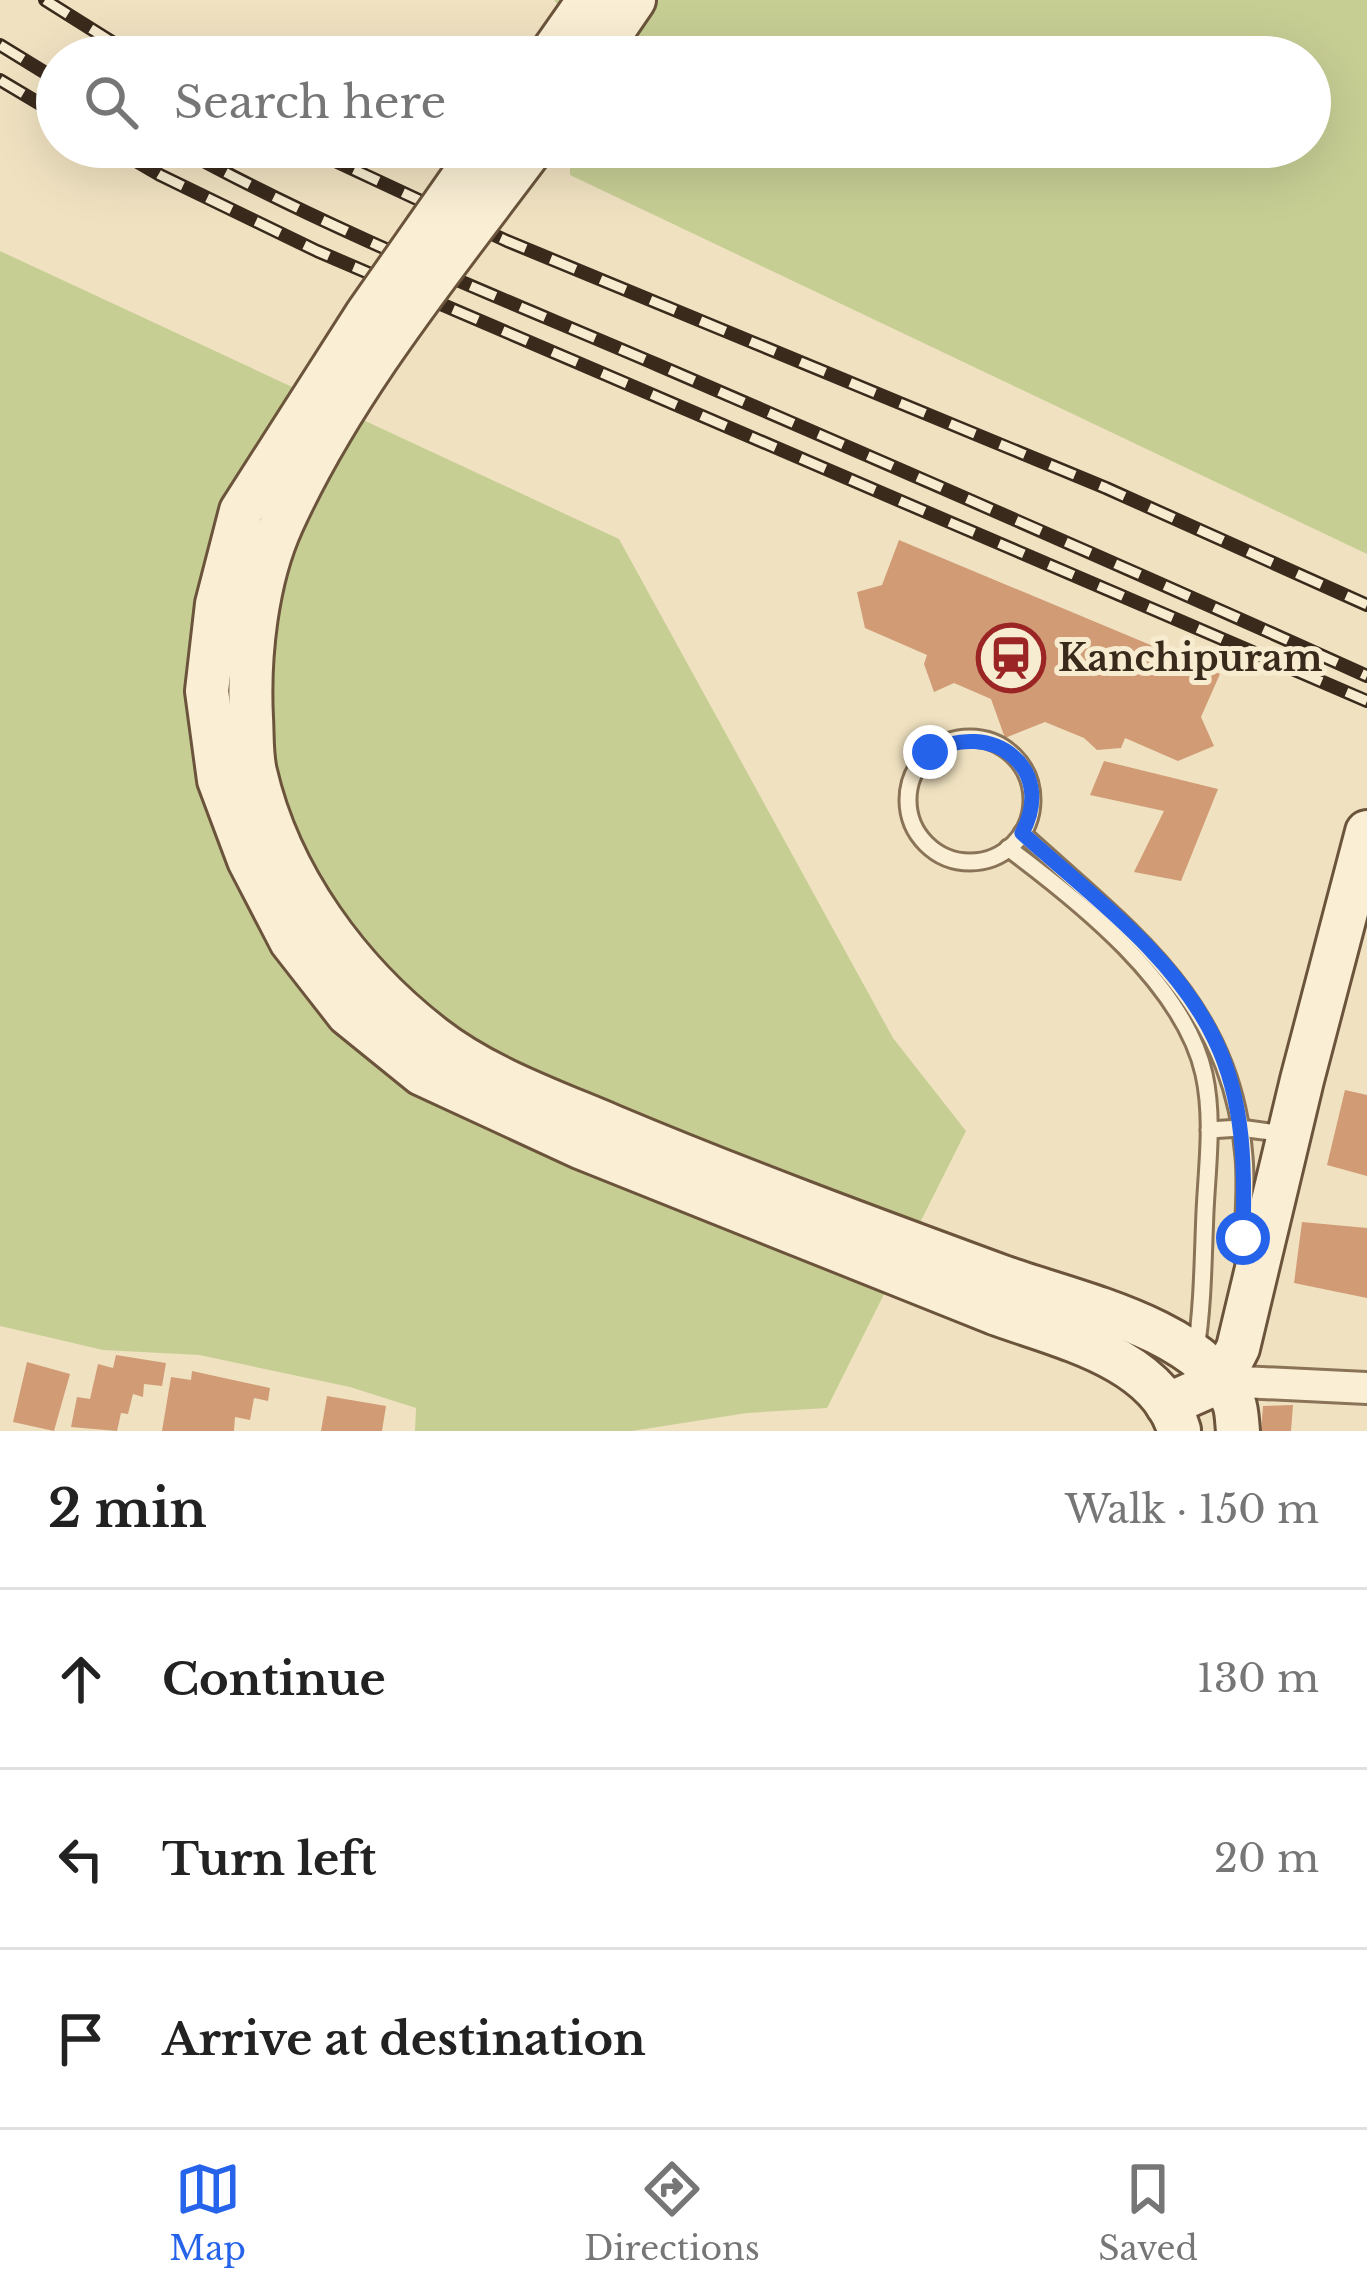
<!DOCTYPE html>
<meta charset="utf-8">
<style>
:root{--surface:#fff;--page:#f6f6f6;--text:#222;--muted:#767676;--line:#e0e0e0;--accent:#2563eb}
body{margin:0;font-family:"Libre Baskerville",serif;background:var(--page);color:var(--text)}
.stop{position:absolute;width:36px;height:36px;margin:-27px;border:9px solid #2563eb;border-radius:50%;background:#fff}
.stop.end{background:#2563eb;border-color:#fff;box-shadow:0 3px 12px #0008}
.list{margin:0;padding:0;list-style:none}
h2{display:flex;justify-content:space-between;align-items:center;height:156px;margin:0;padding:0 48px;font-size:51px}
h2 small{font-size:39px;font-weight:400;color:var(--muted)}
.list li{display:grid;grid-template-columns:78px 1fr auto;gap:36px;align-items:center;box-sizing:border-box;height:180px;padding:0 48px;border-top:3px solid var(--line)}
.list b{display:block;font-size:45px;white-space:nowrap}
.list em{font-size:39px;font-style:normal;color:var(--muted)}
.icon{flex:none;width:66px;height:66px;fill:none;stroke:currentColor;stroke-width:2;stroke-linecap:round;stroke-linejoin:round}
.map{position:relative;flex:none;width:1367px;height:1431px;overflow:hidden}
.search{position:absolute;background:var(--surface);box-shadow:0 12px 48px #0002;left:36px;right:36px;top:36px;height:132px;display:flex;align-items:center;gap:30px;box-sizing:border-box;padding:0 42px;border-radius:66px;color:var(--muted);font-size:45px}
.sheet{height:696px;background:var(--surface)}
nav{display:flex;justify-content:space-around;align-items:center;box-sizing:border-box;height:168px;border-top:3px solid var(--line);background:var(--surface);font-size:33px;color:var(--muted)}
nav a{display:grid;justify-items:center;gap:6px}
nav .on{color:var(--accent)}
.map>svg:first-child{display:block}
.green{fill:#c7ce94}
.building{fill:#d09b75}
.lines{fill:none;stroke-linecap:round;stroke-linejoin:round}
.lane-casing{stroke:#8a7357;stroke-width:21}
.street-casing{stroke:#8a7357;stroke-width:36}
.secondary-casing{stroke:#6b543b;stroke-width:48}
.lane{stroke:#faefd4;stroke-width:15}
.street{stroke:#faefd4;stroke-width:30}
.secondary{stroke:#faefd4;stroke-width:42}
.rail-casing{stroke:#392a1c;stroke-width:14}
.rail{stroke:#f7ecd0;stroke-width:9;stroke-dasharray:27;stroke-linecap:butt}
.secondary-bridge-casing{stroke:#6b543b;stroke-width:48;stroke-linecap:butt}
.secondary-bridge{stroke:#faefd4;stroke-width:42}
.route{stroke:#2563eb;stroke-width:15}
.labels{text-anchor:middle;stroke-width:10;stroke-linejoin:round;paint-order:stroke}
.poi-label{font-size:36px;font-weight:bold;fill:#392a1c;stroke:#f7ecd0;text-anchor:start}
</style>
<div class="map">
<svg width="1367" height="1431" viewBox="0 0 1367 1431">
<rect width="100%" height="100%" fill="#f0e2c1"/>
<g class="green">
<path d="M554 0H1367V554L570 175V147H1310V57H571V20Z"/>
<path d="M0 251 619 539 893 1038 966 1131 827 1408 747 1413 632 1431H415L416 1408 350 1387 199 1355 103 1350 0 1326Z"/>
</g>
<g class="building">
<path d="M899 540 1220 674 1201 717 1214 746 1178 761 1125 738 1121 748 1097 750 1084 738 1045 722 1005 738 991 699 954 683 934 692 924 664 927 655 865 628 857 592 882 585Z"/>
<path d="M1104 761 1218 789 1181 881 1134 872 1164 811 1090 795Z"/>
<path d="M1345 1090 1367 1095V1176L1327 1165Z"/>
<path d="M1302 1222 1367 1228V1298L1294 1283Z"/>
<path d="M116 1355 166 1363 162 1386 144 1384 143 1397 133 1394 128 1414 121 1413 117 1431 71 1427 77 1397 90 1399 98 1364 113 1368Z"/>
<path d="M27 1362 70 1374 54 1431 13 1422Z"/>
<path d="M192 1371 270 1388 268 1401 254 1398 250 1420 235 1417 234 1431H162L171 1377 191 1380Z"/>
<path d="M327 1396 386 1406 382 1431H321Z"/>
<path d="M1293 1405 1291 1431H1261L1263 1406Z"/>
</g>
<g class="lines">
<defs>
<g id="lane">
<circle cx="970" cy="800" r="62"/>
<path d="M1022 833C1128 930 1232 1000 1244 1157 1247 1190 1243 1225 1242 1258"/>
<path d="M1008 848C1079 901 1184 984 1204 1074 1214 1119 1207 1167 1205 1212 1203 1258 1203 1304 1196 1350"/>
<path d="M1209 1130 1240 1128 1285 1134"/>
</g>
<path id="street" d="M1221 1381 1367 1388"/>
<g id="secondary">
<path d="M549 57 589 0"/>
<path d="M595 57 634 0"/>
<path d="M1008 1279C1074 1302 1207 1331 1234 1403 1237 1411 1237 1422 1238 1431"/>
<path d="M995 1313C1057 1336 1158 1357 1179 1430"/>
<path d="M1167 1405 1221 1381 1238 1348 1302 1080 1367 832"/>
</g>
</defs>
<use href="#lane" class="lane-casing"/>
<use href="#street" class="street-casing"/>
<use href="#secondary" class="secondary-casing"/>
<use href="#lane" class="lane"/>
<use href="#street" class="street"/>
<use href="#secondary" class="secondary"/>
<defs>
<g id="rail">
<path d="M45 0 136 57"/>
<path d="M0 45 57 80"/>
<path d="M0 80 57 114"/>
<path d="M112 147 160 175 317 251 1367 701"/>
<path d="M178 147C332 232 497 296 658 365 895 467 1132 570 1367 676"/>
<path d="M305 147 507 241 1106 488 1367 605"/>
</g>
</defs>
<use href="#rail" class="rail-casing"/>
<use href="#rail" class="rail"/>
<defs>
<g id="secondary-bridge">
<path d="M484 147 367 314 241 511 217 604 207 691 219 780 249 860 291 941 348 1014 422 1074 580 1147 995 1313"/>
<path d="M533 147C444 266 344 387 282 523 256 580 248 656 251 718 252 735 251 755 255 772 279 877 349 972 433 1037 484 1077 552 1101 611 1126 742 1181 875 1230 1008 1279"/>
</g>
</defs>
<use href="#secondary-bridge" class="secondary-bridge-casing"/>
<use href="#secondary-bridge" class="secondary-bridge"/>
</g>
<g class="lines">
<path class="route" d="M930 752C992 719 1057 768 1022 833 1089 894 1175 955 1215 1040 1245 1102 1245 1170 1243 1238"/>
</g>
<defs>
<symbol id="station-ring" viewBox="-11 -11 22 22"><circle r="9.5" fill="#f7ecd0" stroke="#9b2525" stroke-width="1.5"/><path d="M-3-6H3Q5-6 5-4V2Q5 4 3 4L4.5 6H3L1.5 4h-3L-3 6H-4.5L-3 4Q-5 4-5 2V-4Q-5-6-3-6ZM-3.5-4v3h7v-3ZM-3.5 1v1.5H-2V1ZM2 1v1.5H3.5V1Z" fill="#9b2525"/></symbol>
</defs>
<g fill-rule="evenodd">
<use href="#station-ring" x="973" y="620" width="76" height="76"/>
</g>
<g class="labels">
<g class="poi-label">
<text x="1058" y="671">Kanchipuram</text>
</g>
</g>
</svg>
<div class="stop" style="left:1243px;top:1238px"></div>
<div class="stop end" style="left:930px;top:752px"></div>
<div class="search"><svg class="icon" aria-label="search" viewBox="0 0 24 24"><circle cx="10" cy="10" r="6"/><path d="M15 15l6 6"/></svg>Search here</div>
</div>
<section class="sheet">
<h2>2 min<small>Walk · 150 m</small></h2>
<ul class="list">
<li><svg class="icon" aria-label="ahead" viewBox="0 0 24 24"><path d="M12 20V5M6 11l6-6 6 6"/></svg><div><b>Continue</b></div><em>130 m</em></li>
<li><svg class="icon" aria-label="left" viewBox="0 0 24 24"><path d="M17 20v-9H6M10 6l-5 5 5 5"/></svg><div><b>Turn left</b></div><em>20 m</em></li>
<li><svg class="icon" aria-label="arrive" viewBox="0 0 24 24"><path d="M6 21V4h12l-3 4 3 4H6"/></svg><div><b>Arrive at destination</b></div></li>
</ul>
</section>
<nav>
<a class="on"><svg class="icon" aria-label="map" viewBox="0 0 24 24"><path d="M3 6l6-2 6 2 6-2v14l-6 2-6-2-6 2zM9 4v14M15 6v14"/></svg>Map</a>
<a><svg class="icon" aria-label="directions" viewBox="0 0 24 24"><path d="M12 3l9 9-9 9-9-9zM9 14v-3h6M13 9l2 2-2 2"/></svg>Directions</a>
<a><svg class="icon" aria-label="saved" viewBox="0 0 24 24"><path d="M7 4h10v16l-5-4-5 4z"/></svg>Saved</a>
</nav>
